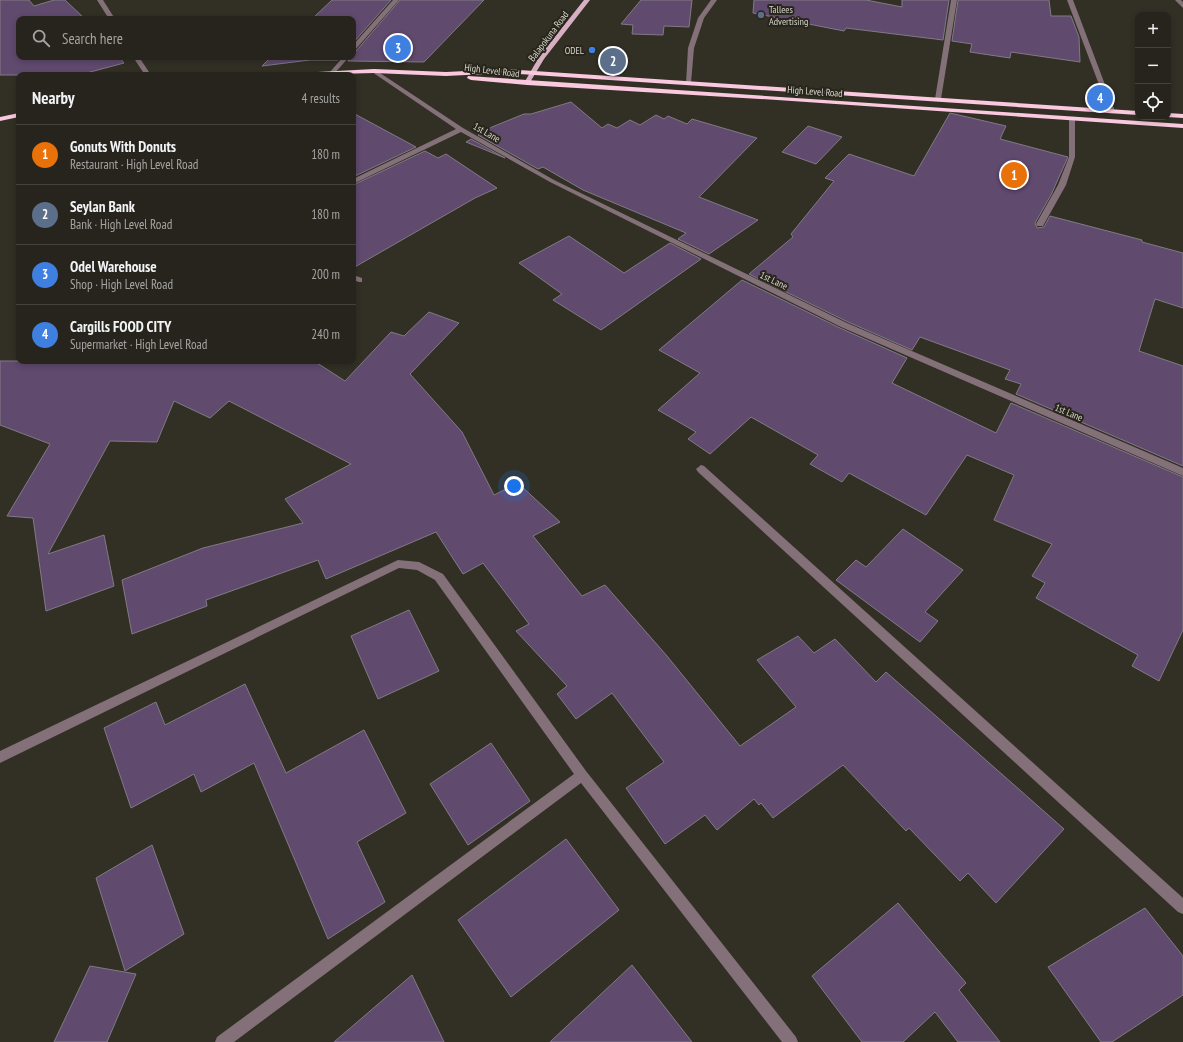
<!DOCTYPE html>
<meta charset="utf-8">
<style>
:root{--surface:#26241c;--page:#2e2c25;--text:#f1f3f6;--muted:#a4a4a3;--line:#42413b;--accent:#d93025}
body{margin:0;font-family:"PT Sans Narrow",sans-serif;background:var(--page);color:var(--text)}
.controls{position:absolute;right:12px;top:12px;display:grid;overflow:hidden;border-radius:8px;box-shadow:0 2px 6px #0003}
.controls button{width:36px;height:36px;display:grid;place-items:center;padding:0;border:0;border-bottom:1px solid var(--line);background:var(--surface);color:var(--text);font:20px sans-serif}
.you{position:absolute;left:514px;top:486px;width:14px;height:14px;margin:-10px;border:3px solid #fff;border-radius:50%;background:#1a73e8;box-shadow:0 0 0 6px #1a73e833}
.badge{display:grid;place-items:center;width:26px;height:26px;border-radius:50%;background:var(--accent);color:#fff;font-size:13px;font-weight:700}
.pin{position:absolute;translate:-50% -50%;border:2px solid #fff;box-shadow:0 1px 4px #0006}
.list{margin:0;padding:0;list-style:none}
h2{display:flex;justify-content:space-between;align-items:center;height:52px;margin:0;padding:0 16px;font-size:17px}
h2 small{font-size:13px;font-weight:400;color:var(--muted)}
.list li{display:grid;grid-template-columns:26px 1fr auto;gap:12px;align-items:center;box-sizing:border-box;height:60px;padding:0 16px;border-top:1px solid var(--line)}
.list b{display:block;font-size:15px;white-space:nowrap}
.list p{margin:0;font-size:13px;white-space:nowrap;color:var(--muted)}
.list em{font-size:13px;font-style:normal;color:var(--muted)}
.icon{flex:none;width:22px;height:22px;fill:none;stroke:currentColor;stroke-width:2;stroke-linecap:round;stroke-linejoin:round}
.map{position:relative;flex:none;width:1183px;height:1042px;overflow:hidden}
.search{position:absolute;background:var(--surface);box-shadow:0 2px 6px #0003;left:16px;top:16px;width:340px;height:44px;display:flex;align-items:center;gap:10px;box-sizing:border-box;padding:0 14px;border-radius:8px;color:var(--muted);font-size:15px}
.panel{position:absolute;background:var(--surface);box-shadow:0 2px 6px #0003;left:16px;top:72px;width:340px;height:292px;border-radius:8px}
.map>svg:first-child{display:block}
.building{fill:#604a6e;stroke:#817a86}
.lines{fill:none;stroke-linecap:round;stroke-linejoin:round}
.minor{fill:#847079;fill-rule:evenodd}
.major{fill:#d8afc2;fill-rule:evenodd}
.highway{fill:#fac8df;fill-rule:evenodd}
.service-dot{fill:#5c6f8a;stroke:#28261b;stroke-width:1.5}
.shop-dot{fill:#3f7fe0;stroke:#28261b;stroke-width:1.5}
.labels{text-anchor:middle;stroke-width:4;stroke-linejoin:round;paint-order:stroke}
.far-poi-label{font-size:10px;fill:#d6d4cd;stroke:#28261b;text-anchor:start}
.far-street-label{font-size:10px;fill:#d6d4cd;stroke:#28261b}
</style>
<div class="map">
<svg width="1183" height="1042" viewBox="0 0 1183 1042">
<rect width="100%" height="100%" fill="#323025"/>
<g class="building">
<path d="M0 0H29L34 6 54 0H65L85 19H19V57H119L124 63 79 75H0Z"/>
<path d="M332 0H391L353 43V19H312Z"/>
<path d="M400 0H484L424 62 348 61 350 57H353V52L356 51Z"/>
<path d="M641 0H692L689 27 664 26 663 35 632 34 633 25 621 24Z"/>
<path d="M754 0H866L902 7V0H949L943 40 846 28 844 31 753 13Z"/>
<path d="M958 0H1049L1051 16H1071L1079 37 1080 62 1011 52 1010 58 970 52 972 44 952 41Z"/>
<path d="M271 57H341L338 60H310L262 66Z"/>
<path d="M571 102 602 128 608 124 617 128 630 120 640 125 656 115 664 119 668 116 687 124 692 119 757 138 699 197 758 220 709 254 678 239 686 233 583 190 543 167 538 169 478 135 492 127 524 114H531Z"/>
<path d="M353 113 416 147 353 177Z"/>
<path d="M950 113 1006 126 1000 139 1068 157 1051 195 1035 223 1037 228 1044 227 1050 216 1142 240V242L1183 253V308L1155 299 1139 351 1183 366V466L1016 394 1021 384 1005 379 1010 370 920 337 912 350 848 322 749 274 793 237 791 234 834 181 825 178 849 154 914 176Z"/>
<path d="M808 126 842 137 816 164 782 152Z"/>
<path d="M471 139 505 158 466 142Z"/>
<path d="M425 151 438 158 446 154 497 188 475 198 353 268V185Z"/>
<path d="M569 236 624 273 670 243 701 259 601 330 553 300 562 294 519 263Z"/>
<path d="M742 280 840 328 907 358 892 383 996 433 1011 403 1183 477V630L1159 681 1132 666 1138 655 1036 598 1045 583 1032 576 1052 544 994 520 1014 475 967 455 926 515 849 473 842 482 810 464 818 455 751 417 710 454 688 439 696 432 658 410 700 373 659 350Z"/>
<path d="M429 312 459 323 410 374 462 432 494 495 518 483 560 522 533 536 582 596 605 585 667 656 740 746 796 707 757 660 798 636 814 653 835 639 876 682 886 672 1064 829 996 903 968 873 960 881 909 828 906 831 843 765 773 818 761 803 759 805 754 799 717 830 705 815 665 844 626 788 664 762 612 693 576 719 557 694 567 686 516 631 529 624 483 563 463 574 436 532 326 579 318 560 206 600 207 606 132 634 122 580 203 548 303 523 285 499 351 464 229 401 210 418 174 401 157 442 110 441 48 554 104 535 114 586 46 611 33 518 7 516 50 444 0 425V361H314L345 381 391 332 404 336Z"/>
<path d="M903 529 963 570 925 612 938 621 920 642 836 580 856 560 866 567Z"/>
<path d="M409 610 439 671 378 699 351 636Z"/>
<path d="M245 684 286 773 364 730 406 813 357 842 385 902 328 939 254 763 201 792 194 774 131 808 104 728 156 702 165 725Z"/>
<path d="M491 743 530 801 468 845 430 784Z"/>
<path d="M566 839 619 910 511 997 458 920Z"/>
<path d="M152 845 184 934 125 971 96 878Z"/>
<path d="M898 903 966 983 959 990 1000 1042H958L935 1012 903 1042H862L812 976Z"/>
<path d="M1145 908 1183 956V995L1112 1042H1101L1048 967Z"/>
<path d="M632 965 692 1042H550Z"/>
<path d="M90 966 136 974 107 1042H54Z"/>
<path d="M412 975 444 1042H334Z"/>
</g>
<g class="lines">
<g class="minor">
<path d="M97 0H103L115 19H109Z"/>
<path d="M393 0H399L355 50 353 51V45Z"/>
<path d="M711 0H717L704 18 694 48 691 83 686 84 688 48 698 18Z"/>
<path d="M951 0H957L941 99 938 101 935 99Z"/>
<path d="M1067 0H1073L1115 111 1114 112 1109 111Z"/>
<path d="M1175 0H1181L1183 2V8Z"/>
<path d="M133 57H139L151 75H145Z"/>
<path d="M343 57H349L334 74H330V72Z"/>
<path d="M374 69 463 128 554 180 847 323 1183 468V476L841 327 550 182 461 132 353 184V179L456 129 372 72 371 71Z"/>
<path d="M1072 117 1075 119V157L1066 185 1043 226H1037L1036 224 1058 185 1069 157V119Z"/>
<path d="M353 275 362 278V282H359L353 280Z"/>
<path d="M701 465 704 466 1183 898V914L1178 912 698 472 696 469Z"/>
<path d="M398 560 419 562 443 574 586 771 796 1037 798 1042H782L581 783 234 1042H215L217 1037 574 774 435 580 417 570 399 568 0 763V751Z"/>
</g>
<path class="major" d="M584 0H590L544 59 529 84H525L524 83 539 57Z"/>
<g class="highway">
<path d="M374 69 446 72 506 69 1138 111V115L506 73 446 76 374 73 295 75 299 73Z"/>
<path d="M468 76 1183 124V128L777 100 527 85 471 80 467 78Z"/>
<path d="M19 113V117L0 121V117Z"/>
<path d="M1168 113 1183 114V118L1167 117H1168Z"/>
</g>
</g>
<circle class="service-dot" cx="761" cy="15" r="4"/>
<circle class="shop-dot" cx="592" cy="50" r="4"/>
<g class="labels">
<g class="far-poi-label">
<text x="769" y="13">Tallees<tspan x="769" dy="12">Advertising</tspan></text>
<text x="584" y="54" text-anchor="end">ODEL</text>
</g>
<g class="far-street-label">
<text transform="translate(548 36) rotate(-53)" y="4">Balapokuna Road</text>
<text transform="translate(492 70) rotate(7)" y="4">High Level Road</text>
<text transform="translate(815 91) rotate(4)" y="4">High Level Road</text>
<text transform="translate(487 132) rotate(30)" y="4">1st Lane</text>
<text transform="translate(774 280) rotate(26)" y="4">1st Lane</text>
<text transform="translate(1069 412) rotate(23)" y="4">1st Lane</text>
</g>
</g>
</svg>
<div class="controls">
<button>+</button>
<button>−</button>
<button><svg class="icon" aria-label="locate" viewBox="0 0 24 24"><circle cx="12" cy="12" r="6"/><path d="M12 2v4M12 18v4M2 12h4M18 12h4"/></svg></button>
</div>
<div class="you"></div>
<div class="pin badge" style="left:1014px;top:175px;background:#e8710a">1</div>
<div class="pin badge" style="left:613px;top:61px;background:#5c6f8a">2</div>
<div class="pin badge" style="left:398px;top:48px;background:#3f7fe0">3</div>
<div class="pin badge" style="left:1100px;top:98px;background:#3f7fe0">4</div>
<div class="search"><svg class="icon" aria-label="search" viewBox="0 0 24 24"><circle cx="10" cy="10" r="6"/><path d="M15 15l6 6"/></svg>Search here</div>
<section class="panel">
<h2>Nearby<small>4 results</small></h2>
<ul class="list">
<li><span class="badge" style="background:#e8710a">1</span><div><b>Gonuts With Donuts</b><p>Restaurant · High Level Road</p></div><em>180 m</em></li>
<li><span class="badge" style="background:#5c6f8a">2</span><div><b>Seylan Bank</b><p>Bank · High Level Road</p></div><em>180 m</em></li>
<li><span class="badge" style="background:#3f7fe0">3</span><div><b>Odel Warehouse</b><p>Shop · High Level Road</p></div><em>200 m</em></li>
<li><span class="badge" style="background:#3f7fe0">4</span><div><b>Cargills FOOD CITY</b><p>Supermarket · High Level Road</p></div><em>240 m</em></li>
</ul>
</section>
</div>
